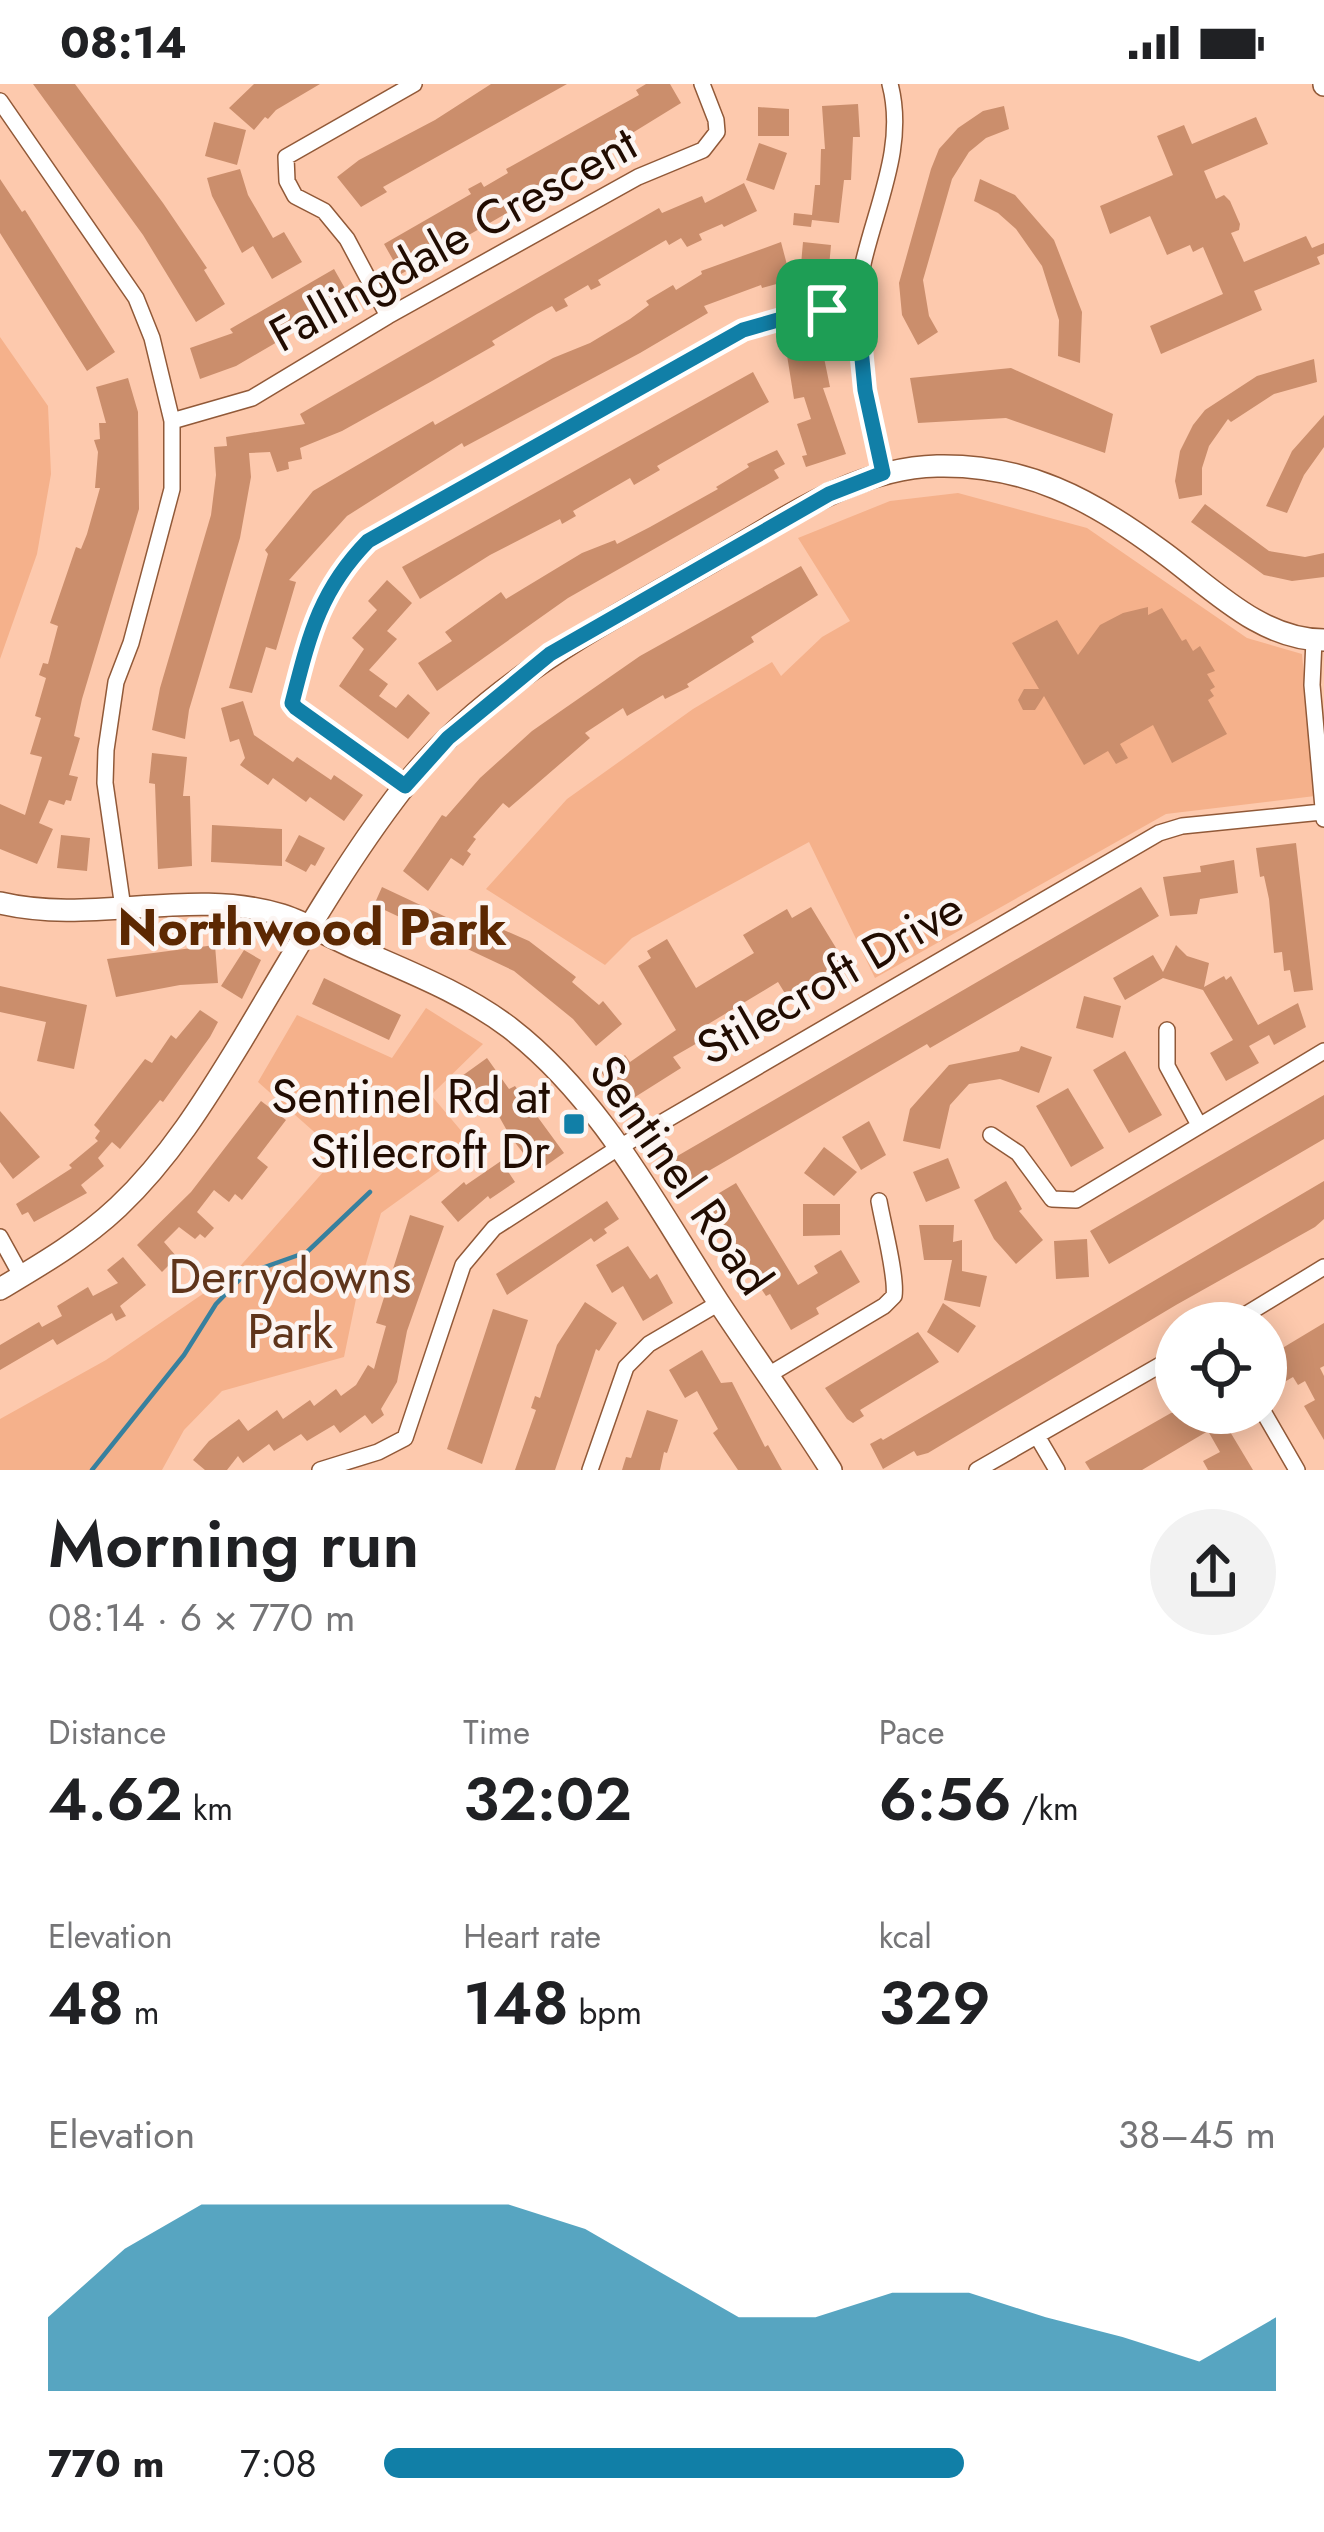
<!DOCTYPE html>
<meta charset="utf-8">
<style>
:root{--surface:#fff;--page:#f2f2f2;--text:#202124;--muted:#757577;--accent:#117fa7}
body{margin:0;font-family:Jost,sans-serif;background:var(--page);color:var(--text);height:100vh;display:flex;flex-direction:column;font-size:45px;white-space:nowrap}
*{box-sizing:border-box;margin:0}
p{font-size:39px;color:var(--muted)}
.icon{flex:none;width:66px;height:66px;fill:none;stroke:currentColor;stroke-width:2;stroke-linecap:round;stroke-linejoin:round}
.map{position:relative;height:1386px;overflow:hidden}
.panel{display:flex;flex-direction:column;background:var(--surface);flex:1}
.panel>*{flex:none}
.tools{position:absolute;left:1155px;top:1218px;display:grid;gap:24px}
.tools a{display:grid;place-items:center;width:132px;height:132px;border-radius:50%;background:var(--surface);box-shadow:0 6px 30px #0003;font-size:60px}
.pin{position:absolute;display:grid;place-items:center;width:102px;height:102px;color:#fff;margin:-51px;border-radius:24px;box-shadow:0 6px 18px #0006}
.round{display:grid;place-items:center;flex:none;width:126px;height:126px;border-radius:63px;background:var(--page)}
.summary{display:flex;align-items:center;justify-content:space-between;height:204px;padding:0 48px}
h1{font-size:66px;font-weight:600;line-height:90px}
.stats{display:grid;grid-template-columns:repeat(3,1fr);gap:18px;height:204px;padding:12px 48px}
.stats div{display:grid;align-content:center}
.stats b{font-size:60px;font-weight:600}
.stats small{font-size:33px;font-weight:400}
.stats p{font-size:33px}
.chart{height:336px;padding:24px 48px}
.chart p{display:flex;justify-content:space-between}
.chart svg{width:100%;height:216px;margin-top:12px;fill:var(--accent);opacity:.7}
ul{padding:0 48px;list-style:none;font-size:39px}
li{display:grid;grid-template-columns:192px 144px 1fr;align-items:center;height:90px}
li i{height:30px;border-radius:15px;background:var(--accent)}
.status{display:flex;justify-content:space-between;align-items:center;height:84px;padding:0 60px;background:var(--surface);direction:ltr}
.status svg{height:33px;fill:currentColor}
.map>svg:first-child{display:block}
.green{fill:#f5b18b}
.lines{fill:none;stroke-linecap:round;stroke-linejoin:round}
.stream{stroke:#37809e;stroke-width:4.5}
.building{fill:#cb8e6c}
.street-casing{stroke:#915938;stroke-width:18}
.secondary-casing{stroke:#915938;stroke-width:24}
.street{stroke:#fff;stroke-width:15}
.secondary{stroke:#fff;stroke-width:21}
.route-casing{stroke:#fff;stroke-width:24}
.route{stroke:#117fa7;stroke-width:15}
.poi-dot{fill:#117fa7;stroke:#fcf5f2;stroke-width:4.5}
.labels{text-anchor:middle;dominant-baseline:central;stroke-width:9;stroke-linejoin:round;paint-order:stroke}
.street-label{font-size:48px;fill:#210c01;stroke:#fcf5f2}
.poi-label{font-size:48px;fill:#210c01;stroke:#fcf5f2;text-anchor:end}
.park-label{font-size:48px;fill:#5f351b;stroke:#fcf5f2}
.neighbourhood-label{font-size:51px;font-weight:bold;fill:#5c2802;stroke:#fcf5f2}
</style>
<div class="status"><b>08:14</b><svg viewBox="0 0 49 12"><path d="M0 12V9h3v3zM5 12V6h3v6zM10 12V3h3v9zM15 12V0h3v12zM26 1h20v11H26zM47 4h2v5h-2z"/></svg></div>
<div class="map">
<svg width="1324" height="1386" viewBox="0 0 1324 1386">
<rect width="100%" height="100%" fill="#fdc9ad"/>
<path class="green" d="M 0,253 L 48,322 L 51,390 L 37,470 L 0,575 Z
M 958,409 L 1087,444 L 1247,554 L 1302,570 L 1315,712 L 1166,730 L 875,894 L 809,758 L 632,854 L 605,881 L 486,805 L 567,715 L 693,625 L 772,578 L 781,592 L 822,553 L 850,537 L 798,454 L 890,417 Z
M 426,924 L 483,960 L 431,1011 L 474,1062 L 381,1129 L 357,1210 L 344,1273 L 222,1307 L 184,1346 L 162,1386 L 0,1386 L 0,1335 L 106,1276 L 235,1188 L 339,1070 L 258,998 L 297,931 L 392,974 Z"/>
<g class="lines">
<path class="stream" d="M 92,1386 L 184,1271 L 216,1220 L 245,1190 L 307,1168 L 370,1108"/>
</g>
<path class="building" d="M 33,0 L 75,0 L 163,119 L 207,184 L 204,186 L 225,220 L 196,238 L 143,151 Z
M 254,0 L 320,0 L 276,26 L 268,35 L 265,33 L 254,46 L 229,24 Z
M 491,0 L 567,0 L 383,103 L 387,108 L 361,123 L 337,93 L 359,76 L 435,36 Z
M 646,0 L 670,0 L 681,19 L 538,107 L 540,110 L 401,190 L 384,160 L 471,110 L 468,105 L 481,98 L 484,103 L 508,89 L 506,85 L 639,11 L 636,6 Z
M 858,20 L 860,53 L 853,53 L 851,96 L 844,96 L 839,139 L 812,136 L 811,143 L 793,141 L 794,129 L 812,131 L 815,101 L 820,101 L 821,65 L 825,65 L 822,22 Z
M 1004,22 L 1009,45 L 986,54 L 969,68 L 952,95 L 923,196 L 929,232 L 938,248 L 918,261 L 902,231 L 899,199 L 931,85 L 939,65 L 958,44 L 983,27 Z
M 758,23 L 789,25 L 789,52 L 758,52 Z
M 1256,33 L 1268,60 L 1204,87 L 1216,115 L 1224,111 L 1230,117 L 1240,140 L 1239,146 L 1231,149 L 1244,178 L 1306,152 L 1312,164 L 1324,159 L 1324,170 L 1317,173 L 1320,180 L 1254,207 L 1262,226 L 1161,270 L 1150,242 L 1223,210 L 1203,163 L 1193,168 L 1190,161 L 1167,171 L 1150,132 L 1110,150 L 1100,122 L 1173,91 L 1157,52 L 1184,41 L 1192,60 Z
M 214,38 L 246,46 L 237,81 L 205,72 Z
M 759,59 L 787,69 L 774,106 L 746,96 Z
M 240,85 L 248,111 L 273,154 L 284,148 L 302,178 L 272,195 L 253,162 L 242,169 L 212,112 L 207,94 Z
M 0,95 L 22,128 L 25,126 L 115,268 L 87,287 L 0,149 Z
M 980,95 L 1015,111 L 1054,156 L 1082,228 L 1080,279 L 1058,272 L 1059,236 L 1042,182 L 1016,145 L 998,129 L 974,117 Z
M 744,99 L 757,127 L 724,143 L 722,140 L 699,150 L 702,156 L 687,163 L 681,154 L 669,161 L 666,156 L 598,196 L 601,201 L 591,206 L 588,201 L 564,215 L 568,222 L 556,228 L 552,222 L 537,230 L 492,257 L 495,261 L 432,297 L 342,347 L 300,364 L 302,375 L 288,378 L 289,385 L 277,388 L 270,368 L 249,369 L 251,393 L 240,454 L 189,626 L 185,655 L 152,646 L 160,604 L 211,431 L 216,391 L 214,363 L 227,362 L 226,353 L 305,340 L 300,330 L 659,124 L 662,129 L 702,112 L 705,119 Z
M 781,158 L 791,196 L 762,204 L 761,201 L 704,222 L 708,229 L 640,269 L 464,363 L 462,359 L 347,432 L 289,496 L 296,498 L 276,566 L 266,563 L 252,609 L 229,604 L 268,470 L 265,466 L 313,407 L 433,337 L 435,341 L 553,274 L 590,259 L 630,235 L 649,221 L 646,217 L 673,201 L 676,206 L 702,190 L 701,187 Z
M 803,158 L 831,161 L 828,194 L 800,192 Z
M 334,185 L 351,215 L 236,282 L 200,295 L 190,264 L 233,249 L 230,245 Z
M 805,260 L 807,268 L 822,264 L 830,303 L 823,304 L 846,370 L 806,383 L 802,372 L 807,371 L 797,340 L 811,335 L 804,313 L 794,315 L 786,265 Z
M 1314,275 L 1317,298 L 1274,310 L 1231,338 L 1228,335 L 1209,362 L 1202,384 L 1202,411 L 1179,415 L 1175,397 L 1180,367 L 1193,341 L 1205,326 L 1257,292 Z
M 1011,284 L 1113,330 L 1105,369 L 1006,334 L 918,339 L 910,294 Z
M 753,288 L 769,318 L 657,382 L 660,386 L 634,401 L 630,394 L 573,427 L 576,432 L 562,440 L 560,435 L 490,471 L 420,515 L 402,483 Z
M 128,294 L 138,328 L 139,425 L 82,615 L 74,652 L 80,654 L 69,691 L 78,693 L 71,717 L 66,716 L 64,721 L 49,716 L 39,739 L 53,745 L 37,780 L 0,765 L 0,720 L 25,731 L 42,673 L 30,670 L 41,634 L 35,632 L 46,594 L 39,591 L 43,579 L 48,580 L 58,542 L 50,539 L 76,463 L 81,465 L 87,450 L 100,404 L 95,404 L 98,368 L 94,356 L 100,355 L 99,339 L 106,339 L 96,303 Z
M 1324,331 L 1324,363 L 1304,391 L 1287,429 L 1266,422 L 1292,367 Z
M 777,366 L 785,380 L 774,386 L 779,394 L 568,514 L 437,607 L 418,579 L 452,557 L 445,548 L 501,508 L 506,515 L 582,469 L 615,456 L 617,460 L 650,443 L 718,405 L 716,403 L 749,383 L 747,380 Z
M 1205,420 L 1269,467 L 1305,473 L 1324,469 L 1324,493 L 1292,497 L 1264,491 L 1191,438 Z
M 801,482 L 818,511 L 751,553 L 754,558 L 687,600 L 689,603 L 665,615 L 663,611 L 627,632 L 623,624 L 585,649 L 590,654 L 509,724 L 503,719 L 473,753 L 476,755 L 467,767 L 471,770 L 463,782 L 451,774 L 428,807 L 403,787 L 442,731 L 446,733 L 480,694 L 532,647 L 640,572 Z
M 387,496 L 412,519 L 387,547 L 397,555 L 369,586 L 388,600 L 379,612 L 396,624 L 408,610 L 430,629 L 408,655 L 339,602 L 364,565 L 352,554 L 377,526 L 368,517 Z
M 1148,523 L 1148,531 L 1162,524 L 1182,557 L 1186,555 L 1193,567 L 1200,562 L 1215,587 L 1207,590 L 1215,603 L 1210,606 L 1214,612 L 1208,616 L 1227,650 L 1172,679 L 1153,641 L 1120,660 L 1128,674 L 1116,680 L 1108,667 L 1084,681 L 1044,612 L 1035,626 L 1023,626 L 1018,616 L 1024,605 L 1039,605 L 1012,559 L 1057,536 L 1078,571 L 1100,541 L 1123,529 Z
M 243,617 L 254,651 L 293,678 L 297,673 L 331,696 L 334,691 L 363,711 L 344,737 L 310,713 L 306,718 L 273,694 L 268,701 L 240,681 L 245,674 L 239,655 L 230,658 L 221,624 Z
M 152,669 L 187,673 L 183,712 L 190,712 L 192,782 L 158,785 L 155,700 L 149,699 Z
M 212,741 L 282,745 L 282,782 L 211,778 Z
M 61,751 L 90,754 L 87,787 L 57,784 Z
M 299,751 L 325,764 L 315,782 L 311,780 L 306,788 L 285,777 Z
M 1296,759 L 1313,906 L 1294,908 L 1290,886 L 1284,887 L 1282,868 L 1274,869 L 1269,815 L 1264,792 L 1260,793 L 1256,764 Z
M 1234,776 L 1238,809 L 1200,815 L 1197,830 L 1170,832 L 1163,793 L 1201,788 L 1200,782 Z
M 382,803 L 478,848 L 483,837 L 529,857 L 576,893 L 572,898 L 599,921 L 603,917 L 622,940 L 596,962 L 573,935 L 514,887 L 374,821 Z
M 1141,803 L 1159,832 L 930,964 L 927,960 L 681,1103 L 667,1078 Z
M 811,823 L 844,877 L 786,911 L 778,898 L 700,945 L 706,954 L 673,973 L 681,984 L 624,1020 L 601,988 L 625,971 L 630,978 L 676,946 L 638,882 L 651,874 L 647,867 L 667,855 L 696,904 L 754,869 L 743,851 L 787,825 L 792,834 Z
M 215,861 L 218,899 L 180,901 L 116,913 L 107,875 Z
M 1176,861 L 1187,872 L 1209,879 L 1204,903 L 1224,892 L 1226,896 L 1231,892 L 1258,941 L 1298,919 L 1306,943 L 1274,961 L 1269,951 L 1249,962 L 1259,979 L 1226,997 L 1210,969 L 1233,956 L 1203,906 L 1163,894 L 1125,916 L 1113,894 L 1153,871 L 1163,888 Z
M 244,866 L 261,876 L 242,915 L 221,902 Z
M 324,894 L 401,931 L 389,956 L 312,920 Z
M 0,902 L 87,921 L 74,985 L 37,977 L 46,938 L 0,928 Z
M 1084,912 L 1121,922 L 1113,954 L 1076,944 Z
M 200,926 L 218,938 L 210,953 L 163,1018 L 160,1016 L 120,1065 L 112,1058 L 98,1074 L 104,1082 L 81,1101 L 87,1109 L 34,1138 L 28,1128 L 22,1131 L 16,1120 L 72,1084 L 69,1081 L 98,1057 L 95,1054 L 100,1047 L 94,1041 L 145,975 L 152,979 L 171,951 L 176,955 Z
M 1021,962 L 1052,973 L 1039,1009 L 1000,995 L 969,1000 L 950,1021 L 940,1065 L 903,1057 L 910,1025 L 949,981 L 1019,967 Z
M 1125,967 L 1162,1031 L 1129,1049 L 1093,986 Z
M 487,974 L 509,1005 L 515,1002 L 564,1069 L 541,1085 L 537,1087 L 510,1052 L 487,1011 L 473,1021 L 455,997 Z
M 1068,1004 L 1104,1064 L 1071,1083 L 1036,1022 Z
M 1324,1011 L 1324,1055 L 1109,1180 L 1090,1147 Z
M 261,1017 L 286,1036 L 257,1074 L 268,1083 L 242,1116 L 235,1110 L 229,1118 L 214,1106 L 197,1128 L 214,1144 L 205,1154 L 200,1150 L 195,1155 L 179,1143 L 164,1158 L 182,1179 L 173,1187 L 168,1182 L 162,1188 L 137,1161 L 191,1108 Z
M 0,1027 L 40,1073 L 13,1095 L 0,1078 Z
M 869,1037 L 886,1071 L 861,1086 L 842,1053 Z
M 824,1063 L 857,1088 L 834,1112 L 804,1089 Z
M 948,1074 L 960,1104 L 926,1118 L 913,1088 Z
M 501,1077 L 515,1098 L 490,1115 L 488,1112 L 458,1138 L 441,1118 L 464,1098 L 466,1101 Z
M 1006,1097 L 1022,1125 L 1019,1127 L 1043,1156 L 1016,1180 L 994,1155 L 974,1116 Z
M 1324,1097 L 1324,1135 L 1315,1143 L 1176,1221 L 928,1369 L 917,1372 L 914,1367 L 883,1385 L 870,1360 L 881,1354 L 883,1356 Z
M 736,1099 L 798,1201 L 818,1189 L 814,1182 L 841,1166 L 860,1198 L 816,1224 L 819,1230 L 791,1246 L 770,1210 L 766,1212 L 704,1118 Z
M 607,1117 L 619,1135 L 604,1145 L 607,1149 L 594,1158 L 591,1154 L 507,1211 L 496,1190 Z
M 803,1120 L 840,1120 L 840,1151 L 803,1152 Z
M 410,1131 L 444,1142 L 407,1247 L 397,1298 L 381,1325 L 384,1331 L 372,1340 L 365,1331 L 340,1349 L 334,1341 L 307,1357 L 301,1350 L 274,1367 L 269,1360 L 243,1379 L 238,1372 L 227,1386 L 205,1386 L 193,1376 L 209,1357 L 239,1335 L 248,1347 L 277,1326 L 283,1335 L 310,1316 L 314,1322 L 336,1305 L 341,1312 L 356,1301 L 368,1281 L 374,1285 L 386,1242 L 376,1239 Z
M 919,1141 L 954,1141 L 953,1158 L 962,1156 L 962,1187 L 987,1192 L 980,1223 L 944,1216 L 952,1176 L 924,1176 Z
M 1087,1155 L 1089,1193 L 1056,1195 L 1054,1157 Z
M 628,1162 L 650,1195 L 657,1190 L 673,1219 L 643,1237 L 623,1202 L 612,1209 L 596,1181 Z
M 123,1173 L 146,1201 L 120,1222 L 126,1232 L 116,1237 L 112,1229 L 57,1261 L 53,1255 L 0,1286 L 0,1261 L 39,1238 L 42,1243 L 62,1232 L 57,1222 L 88,1203 L 93,1212 L 118,1199 L 107,1186 Z
M 585,1218 L 617,1239 L 599,1267 L 596,1265 L 555,1386 L 515,1386 L 536,1326 L 531,1324 L 535,1312 L 540,1314 L 557,1261 Z
M 943,1219 L 976,1242 L 958,1269 L 927,1248 Z
M 493,1225 L 528,1236 L 482,1380 L 447,1365 Z
M 1324,1239 L 1324,1282 L 1320,1284 L 1324,1292 L 1324,1356 L 1304,1322 L 1315,1316 L 1305,1297 L 1298,1301 L 1293,1293 L 1281,1300 L 1266,1274 Z
M 918,1248 L 939,1278 L 860,1326 L 864,1332 L 853,1339 L 847,1335 L 825,1304 Z
M 702,1266 L 721,1299 L 732,1298 L 765,1363 L 768,1361 L 782,1386 L 738,1386 L 713,1349 L 718,1345 L 697,1307 L 685,1314 L 669,1286 Z
M 647,1326 L 678,1336 L 667,1369 L 664,1368 L 660,1386 L 622,1386 L 626,1373 L 631,1374 Z
M 1171,1329 L 1230,1329 L 1237,1341 L 1229,1346 L 1253,1386 L 1208,1386 L 1203,1377 L 1220,1368 L 1208,1347 L 1142,1386 L 1090,1386 L 1085,1378 Z"/>
<g class="lines">
<g class="street-casing">
<path id="street" d="M 0,17 L 136,214 L 152,254 L 172,337 L 172,405 L 131,559 L 116,598 L 106,666 L 105,699 L 123,824
M 388,232 L 347,155 L 324,127 L 295,112 L 287,97 L 286,73 L 414,0
M 172,337 L 252,314 L 388,232 L 638,93 L 703,66 L 717,48 L 716,36 L 702,0
M 883,389 C 872,335 855,278 857,222 C 860,148 910,76 890,0
M 1314,556 L 1312,601 L 1324,735
M 405,702 L 301,629 L 293,618 C 310,553 319,507 368,457 L 743,246 L 792,232 L 857,223
M 1167,946 L 1167,982 L 1199,1041
M 991,1051 L 1018,1069 L 1052,1115 L 1076,1116 L 1324,967
M 0,1153 L 22,1193
M 1232,1239 L 1324,1183
M 770,1290 L 884,1222 L 894,1212 C 897,1193 883,1140 879,1117
M 1264,1329 L 1297,1386
M 1037,1352 L 1057,1386
M 320,1386 L 378,1368 L 405,1354 L 463,1181 L 494,1144 L 618,1064 L 1159,749 L 1182,742 L 1322,728
M 590,1386 L 626,1283 L 649,1260 L 719,1219
M 977,1386 L 1176,1272"/>
</g>
<g class="secondary-casing">
<path id="secondary" d="M 1324,0 L 1324,1
M 0,819 C 92,841 190,803 282,831 C 307,839 332,854 357,865 C 409,888 464,909 510,944 C 602,1015 657,1124 719,1219 C 756,1275 795,1329 831,1386
M 0,1205 C 42,1180 83,1156 118,1123 C 169,1075 206,1015 242,956 C 293,871 342,783 403,704 C 484,600 603,540 714,476 C 783,436 854,384 937,382 C 1025,380 1091,415 1160,466 C 1209,501 1259,556 1324,556"/>
</g>
<use href="#street" class="street"/>
<use href="#secondary" class="secondary"/>
</g>
<g class="lines">
<g class="route-casing">
<path id="route" d="M 857,223 L 865,306 L 883,389 L 829,410 L 550,570 L 448,654 L 405,702 L 296,624 L 292,619 C 309,553 319,507 368,457 L 743,246 L 792,232 Z"/>
</g>
<use href="#route" class="route"/>
</g>
<rect class="poi-dot" x="562" y="1028" width="24" height="24" rx="6"/>
<g class="labels">
<g class="street-label">
<text transform="translate(453 155) rotate(-29)">Fallingdale Crescent</text>
<text transform="translate(830 894) rotate(-30)">Stilecroft Drive</text>
<text transform="translate(681 1091) rotate(55)">Sentinel Road</text>
</g>
<g class="poi-label">
<text x="550" y="1012">Sentinel Rd at<tspan x="550" dy="55">Stilecroft Dr</tspan></text>
</g>
<g class="park-label">
<text x="290" y="1192">Derrydowns<tspan x="290" dy="55">Park</tspan></text>
</g>
<g class="neighbourhood-label">
<text x="312" y="843">Northwood Park</text>
</g>
</g>
</svg>
<div class="tools">
<a><svg class="icon" aria-label="locate" viewBox="0 0 24 24"><circle cx="12" cy="12" r="6"/><path d="M12 2v4M12 18v4M2 12h4M18 12h4"/></svg></a>
</div>
<div class="pin" style="left:827px;top:226px;background:#1e9e55"><svg class="icon" aria-label="arrive" viewBox="0 0 24 24"><path d="M6 21V4h12l-3 4 3 4H6"/></svg></div>
</div>
<section class="panel">
<div class="summary"><div><h1>Morning run</h1><p>08:14 · 6 × 770 m</p></div><a class="round"><svg class="icon" aria-label="share" viewBox="0 0 24 24"><path d="M12 15V3M7 8l5-5 5 5M5 13v7h14v-7"/></svg></a></div>
<div class="stats">
<div><p>Distance</p><b>4.62<small> km</small></b></div>
<div><p>Time</p><b>32:02</b></div>
<div><p>Pace</p><b>6:56<small> /km</small></b></div>
</div>
<div class="stats">
<div><p>Elevation</p><b>48<small> m</small></b></div>
<div><p>Heart rate</p><b>148<small> bpm</small></b></div>
<div><p>kcal</p><b>329</b></div>
</div>
<div class="chart"><p><span>Elevation</span>38–45 m</p>
<svg viewBox="0 0 160 44" preserveAspectRatio="none"><path d="M0 44V29L10 15L20 6L30 6L40 6L50 6L60 6L70 11L80 20L90 29L100 29L110 24L120 24L130 29L140 33L150 38L160 29V44z"/></svg>
</div>
<ul>
<li><b>770 m</b>7:08<i style="width:65%"></i></li>
</ul>
</section>
